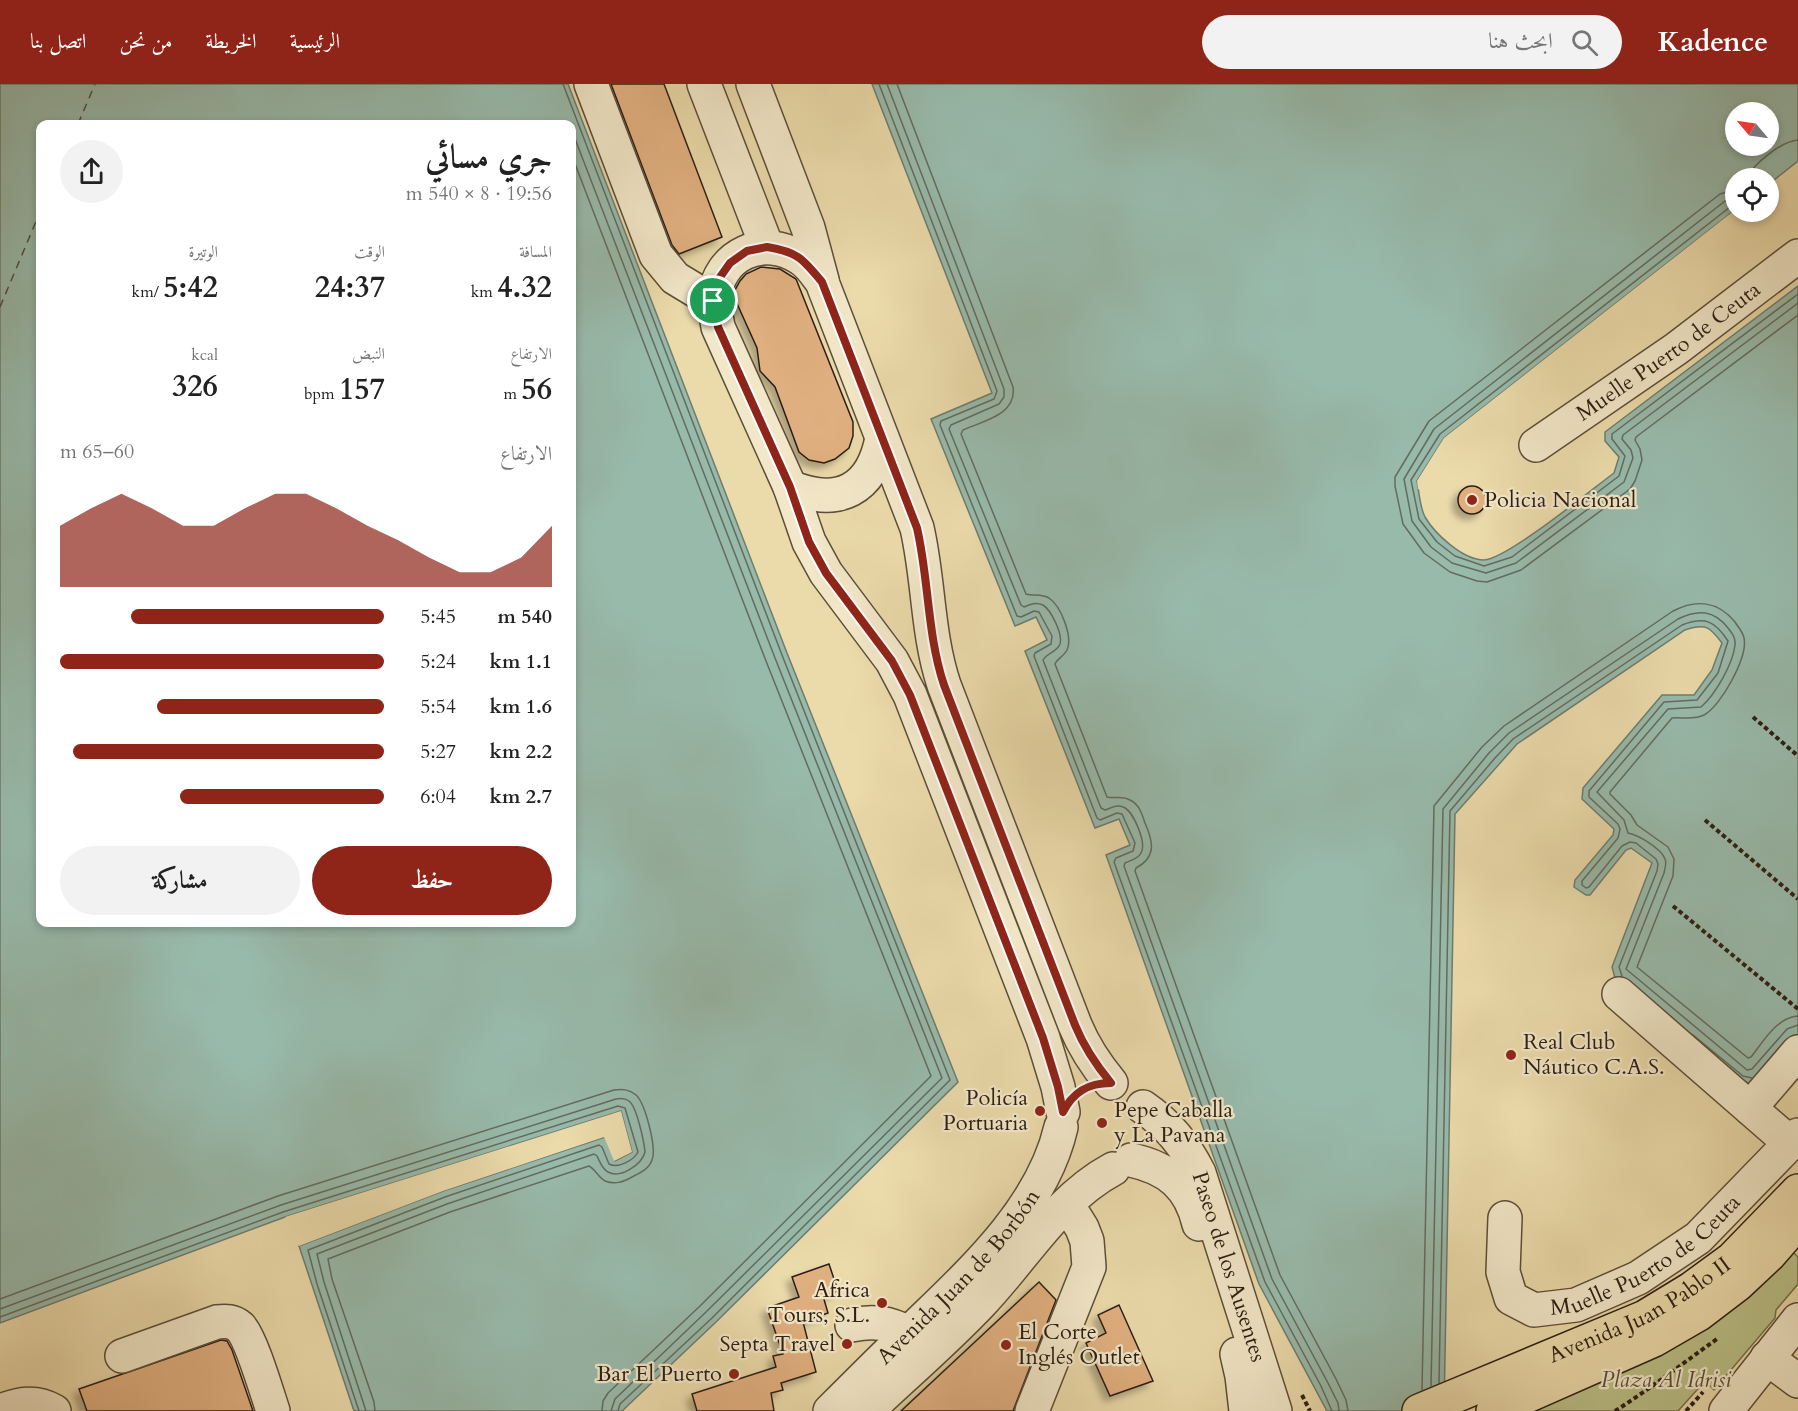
<!DOCTYPE html>
<html lang="ar">
<meta charset="utf-8">
<style>
:root{--surface:#fff;--page:#f2f2f2;--text:#222;--muted:#767676;--accent:#8f2418}
body{margin:0;font-family:Cardo,Amiri,serif;background:var(--page);color:var(--text);direction:rtl;height:100vh;display:flex;flex-direction:column;font-size:22px;white-space:nowrap}
*{box-sizing:border-box;margin:0}
p{font-size:20px;color:var(--muted)}
.icon{flex:none;width:33px;height:33px;fill:none;stroke:currentColor;stroke-width:2;stroke-linecap:round;stroke-linejoin:round}
.map{position:relative;flex:1;overflow:hidden;direction:ltr}
.details{position:absolute;left:36px;top:36px;width:540px;height:807px;display:flex;flex-direction:column;background:var(--surface);border-radius:12px;box-shadow:0 3px 9px #0003;direction:rtl}
.details>*{flex:none}
.needle{width:39px;rotate:299deg}
.tools{position:absolute;left:1725px;top:18px;display:grid;gap:12px}
.tools a{display:grid;place-items:center;width:54px;height:54px;border-radius:50%;background:var(--surface);box-shadow:0 3px 9px #0003;font-size:30px}
.pin{position:absolute;display:grid;place-items:center;width:51px;height:51px;color:#fff;margin:-26px;border:3px solid #fff;border-radius:50%;box-shadow:0 2px 6px #0007}
.round{display:grid;place-items:center;flex:none;width:63px;height:63px;border-radius:32px;background:var(--page)}
.head{display:flex;align-items:center;justify-content:space-between;height:102px;padding:0 24px}
h1{font-size:33px;font-weight:700;line-height:45px}
.stats{display:grid;grid-template-columns:repeat(3,1fr);gap:9px;height:102px;padding:6px 24px}
.stats div{display:grid;align-content:center}
.stats b{font-size:30px;font-weight:700}
.stats small{font-size:16px;font-weight:400}
.stats p{font-size:16px}
.chart{height:168px;padding:12px 24px}
.chart p{display:flex;justify-content:space-between}
.chart svg{width:100%;height:108px;margin-top:6px;fill:var(--accent);opacity:.7}
.cta{display:flex;gap:12px;margin-top:auto;padding:12px 24px}
.cta a{flex:1;height:69px;border-radius:36px;background:var(--accent);color:#fff;font-size:24px;font-weight:700;line-height:69px;text-align:center}
.cta a+a{background:var(--page);color:var(--text)}
ul{padding:0 24px;list-style:none;font-size:20px}
li{display:grid;grid-template-columns:96px 72px 1fr;align-items:center;height:45px}
li i{height:15px;border-radius:8px;background:var(--accent)}
header{display:flex;align-items:center;gap:36px;box-sizing:border-box;height:84px;padding:0 30px;background:var(--accent);color:#fff}
header strong{font-size:28px}
nav{display:flex;gap:33px;margin-inline-start:auto;font-size:21px}
.search{width:420px;height:54px;background:var(--page);display:flex;align-items:center;gap:15px;box-sizing:border-box;padding:0 21px;border-radius:33px;color:var(--muted);font-size:22px}
.map>svg:first-child{display:block}
.green{fill:#babf87;stroke:#736f4d;stroke-width:1.5}
.water{fill:#98baab;stroke:#6d7c6e;stroke-width:1.5;fill-rule:evenodd}
.pier{fill:#ebdaaa}
.lines{fill:none;stroke-linecap:round;stroke-linejoin:round}
.shore{stroke:#626c5f;stroke-width:1.5}
.ferry{stroke:#4c4e41;stroke-width:1.5;stroke-dasharray:8 6;stroke-linecap:butt}
.building{fill:#e0af7f;stroke:#2c1f13;stroke-width:1.5;filter:url(#shadow)}
.minor-casing{stroke:#5c4e39;stroke-width:36}
.major-casing{stroke:#2c1f13;stroke-width:36}
.path{stroke:#2c1f13;stroke-width:4;stroke-dasharray:4.5 3;stroke-linecap:butt}
.minor{stroke:#f2e7c8;stroke-width:33}
.major{stroke:#ebdaaa;stroke-width:33}
.route-casing{stroke:#fff;stroke-width:12}
.route{stroke:#8f2418;stroke-width:8}
.poi-dot{fill:#8f2418;stroke:#f2e7c8;stroke-width:2}
.labels{text-anchor:middle;dominant-baseline:central;stroke-width:4.5;stroke-linejoin:round;paint-order:stroke}
.street-label{font-size:22px;fill:#2c1f13;stroke:#f2e7c8}
.poi-label{font-size:22px;fill:#2c1f13;stroke:#f2e7c8;text-anchor:start}
.park-label{font-size:22px;font-style:italic;fill:#574f36;stroke:#f2e7c8}
</style>
<header>
<strong>Kadence</strong>
<div class="search"><svg class="icon" aria-label="search" viewBox="0 0 24 24"><circle cx="10" cy="10" r="6"/><path d="M15 15l6 6"/></svg>ابحث هنا</div>
<nav><a>الرئيسية</a><a>الخريطة</a><a>من نحن</a><a>اتصل بنا</a></nav>
</header>
<div class="map">
<svg width="1798" height="1327" viewBox="0 0 1798 1327">
<defs>
<filter id="shadow"><feDropShadow dx="-5.5" dy="5.5" stdDeviation="3" flood-color="#0004"/></filter>
</defs>
<rect width="100%" height="100%" fill="#ebdaaa"/>
<filter id="stains"><feTurbulence type="fractalNoise" baseFrequency=".00333" numOctaves="4"/><feColorMatrix values="0 0 0 0 .2 0 0 0 0 .09 0 0 0 0 .02 0 0 0 .5 -.17"/></filter>
<radialGradient id="worn" r=".72"><stop offset=".6" stop-color="#630" stop-opacity="0"/><stop offset="1" stop-color="#630" stop-opacity=".3"/></radialGradient>
<path class="green" d="M 1789,1164 L 1798,1173 L 1798,1200 L 1776,1226 L 1775,1234 L 1714,1306 L 1705,1297 L 1678,1327 L 1525,1327 Z"/>
<path class="water" d="M 0,0 L 568,0 L 787,569 L 958,998 L 716,1238 L 622,1327 L 354,1327 L 299,1162 L 443,1107 L 605,1053 L 615,1077 L 632,1068 L 621,1027 L 285,1133 L 0,1239 ZM 40,40 L 572,40 L 572,838 L 40,838 Z
M 872,0 L 1798,0 L 1798,77 L 1769,100 L 1768,94 L 1736,94 L 1735,126 L 1444,354 L 1417,397 C 1419,408 1420,424 1425,433 C 1435,450 1463,476 1484,476 C 1507,475 1591,406 1614,389 L 1619,373 L 1605,357 L 1605,348 L 1798,202 L 1798,952 L 1758,1000 L 1741,998 L 1615,894 L 1612,883 L 1652,779 L 1631,764 L 1626,766 L 1590,811 L 1586,811 L 1574,803 L 1575,796 L 1613,751 L 1614,745 L 1582,715 L 1583,704 L 1662,611 L 1694,611 L 1712,586 L 1722,559 C 1710,543 1706,539 1685,546 L 1517,660 L 1455,730 L 1444,1327 L 1327,1327 L 1259,1200 L 1106,771 L 1130,761 L 1119,735 L 1095,744 L 1025,567 L 1047,556 L 1036,533 L 1015,542 L 931,335 L 992,309 ZM 1736,28 L 1768,28 L 1768,62 L 1736,62 Z"/>
<path class="pier" d="M 1735,126 L 1738,128 L 1446,356 L 1420,398 L 1422,406 L 1418,405 L 1417,397 L 1444,354 Z
M 621,1027 L 632,1068 L 614,1077 L 604,1053 L 443,1107 L 299,1162 L 298,1159 L 442,1104 L 604,1050 L 607,1051 L 616,1073 L 628,1066 L 619,1031 L 287,1136 L 285,1133 Z"/>
<g class="lines">
<path class="shore" d="M 563,0 L 782,571 L 950,996 L 712,1234 L 620,1320 L 618,1327
M 879,0 L 997,307 L 994,315 L 941,337 L 940,341 L 1017,532 L 1021,533 L 1034,527 L 1039,528 L 1052,552 L 1051,560 L 1035,569 L 1034,572 L 1097,734 L 1100,736 L 1117,729 L 1122,730 L 1135,759 L 1133,767 L 1116,774 L 1114,778 L 1265,1198 L 1321,1302 L 1332,1327
M 887,0 L 1004,305 L 1004,313 L 999,320 L 951,341 L 949,345 L 1021,521 L 1024,523 C 1031,520 1036,518 1043,521 C 1051,526 1063,550 1060,560 C 1057,568 1047,569 1043,576 L 1101,724 L 1105,726 C 1111,724 1117,720 1123,723 C 1133,726 1147,759 1141,769 C 1138,775 1131,776 1125,779 L 1124,782 L 1272,1195 L 1328,1299 L 1338,1319 L 1339,1327
M 897,0 L 1013,303 C 1017,331 983,337 963,346 L 961,350 L 1026,510 C 1033,512 1042,510 1049,514 C 1061,522 1073,553 1067,566 C 1064,572 1057,575 1055,580 L 1107,713 C 1114,715 1122,711 1130,716 C 1139,720 1142,730 1145,739 C 1153,757 1157,773 1136,784 L 1135,787 L 1280,1191 L 1336,1295 L 1346,1316 L 1348,1327
M 572,47 L 775,574 L 942,994 L 706,1228 L 615,1315 L 611,1327
M 572,72 L 766,577 L 931,992 L 700,1222 L 608,1309 L 603,1317 L 602,1327
M 1747,94 C 1753,80 1782,57 1798,56
M 1736,105 L 1720,110 L 1429,337 L 1395,393 L 1395,402 L 1403,440 L 1424,469 L 1450,488 L 1477,497 L 1487,498 L 1521,486 L 1630,405 L 1635,397 L 1642,376 L 1640,365 L 1635,356 L 1636,353 L 1798,231
M 1736,114 L 1725,117 L 1434,345 L 1404,395 L 1412,437 L 1431,463 L 1452,479 L 1486,489 L 1516,479 L 1624,398 L 1633,374 L 1631,366 L 1622,355 L 1623,351 L 1798,219
M 1736,121 L 1730,123 L 1440,350 L 1411,396 L 1419,435 L 1437,458 L 1455,472 L 1484,482 L 1512,473 L 1619,392 L 1625,372 L 1612,355 L 1612,350 L 1798,210
M 1693,951 L 1743,992 L 1752,994
M 0,1215 L 278,1112 L 614,1006 C 622,1005 629,1005 636,1011 C 645,1019 657,1064 652,1076 C 649,1085 640,1089 632,1093 C 623,1098 615,1101 605,1097 C 598,1093 595,1085 589,1082 L 450,1128 L 328,1175 L 332,1195 L 374,1318 L 375,1327
M 0,1225 L 281,1121 L 616,1015 C 621,1014 625,1014 629,1017 C 637,1023 644,1058 645,1068 C 642,1080 621,1095 608,1088 C 602,1085 600,1078 597,1072 L 594,1070 L 447,1120 L 317,1170 L 324,1198 L 366,1327
M 0,1233 L 283,1128 L 618,1022 L 625,1024 L 638,1068 C 634,1076 618,1085 609,1080 L 602,1063 L 599,1061 L 445,1113 L 308,1166 L 317,1200 L 359,1327
M 1439,1299 L 1450,727 L 1495,674 L 1513,655 L 1682,541 C 1705,532 1715,537 1728,557 L 1718,589 L 1697,616 L 1664,618 L 1589,707 L 1589,713 L 1618,740 L 1620,745 L 1618,754 L 1582,797 L 1582,801 L 1586,804 L 1589,803 L 1622,762 L 1630,758 L 1636,759 L 1656,775 L 1658,780 L 1657,787 L 1619,883 L 1622,892
M 1431,1302 L 1443,725 L 1489,669 L 1509,649 L 1678,535 C 1698,525 1714,526 1728,544 C 1732,549 1736,554 1735,561 C 1733,580 1715,611 1701,623 L 1668,625 L 1597,708 L 1624,736 L 1628,749 C 1638,751 1661,764 1665,775 C 1667,779 1665,784 1664,789 L 1626,885 L 1747,986 L 1752,985 L 1787,945 L 1798,941
M 1422,1306 L 1434,722 L 1482,663 L 1504,642 L 1673,527 C 1696,515 1718,517 1735,538 C 1738,543 1743,548 1744,554 C 1748,573 1721,622 1704,631 C 1695,636 1682,633 1672,634 L 1610,708 L 1610,710 L 1631,731 L 1637,741 L 1668,763 L 1674,775 L 1673,792 L 1637,883 L 1748,974 L 1751,973 C 1763,958 1777,933 1798,932"/>
<path class="ferry" d="M 78,40 L 95,0
M 0,223 L 40,128"/>
</g>
<path class="building" d="M 611,0 L 664,0 L 722,153 L 679,170 L 672,161 Z
M 761,183 L 780,185 L 796,195 L 853,338 L 853,352 L 849,364 L 835,375 L 824,379 L 809,376 L 799,368 L 775,303 L 760,287 L 757,264 L 734,213 L 735,206 L 740,197 L 746,190 Z
M1458 416a14 14 0 1 1 28 0a14 14 0 1 1-28 0Z
M 829,1180 L 838,1207 L 823,1212 L 828,1229 L 803,1238 L 816,1288 L 781,1299 L 783,1306 L 771,1309 L 774,1327 L 697,1327 L 692,1310 L 776,1283 L 773,1272 L 783,1270 L 767,1224 L 799,1213 L 792,1193 Z
M 1039,1198 L 1056,1216 L 1013,1327 L 901,1327 Z
M 1119,1221 L 1153,1297 L 1110,1312 L 1086,1259 L 1106,1249 L 1098,1231 Z
M 221,1256 L 227,1257 L 232,1266 L 253,1327 L 87,1327 L 79,1305 Z"/>
<g class="lines">
<g class="minor-casing">
<g id="minor">
<path d="M 591,0 L 656,171 L 675,194 L 713,217"/>
<path d="M 704,0 L 767,163"/>
<path d="M 753,0 L 808,144 L 822,196"/>
<path id="s1" d="M 1536,361 L 1676,265 L 1798,172"/>
<path d="M 790,403 C 839,423 872,406 882,354"/>
<path d="M 1619,910 L 1790,1059"/>
<path id="s2" d="M 1143,1023 C 1169,1041 1185,1061 1199,1089 L 1275,1327"/>
<path d="M 1750,1024 L 1798,968"/>
<path d="M 1063,1028 L 1058,1003 L 1043,954 L 910,611 L 892,577 L 826,489 L 809,458 L 790,403 L 718,243 C 717,234 713,224 714,215 C 718,170 764,150 800,174 C 809,179 816,190 822,198 L 917,444 C 929,496 927,550 944,601 L 1075,941 C 1084,963 1096,981 1111,999"/>
<path d="M 1131,1076 C 1168,1084 1190,1102 1199,1140"/>
<path id="s3" d="M 1505,1134 L 1503,1188 L 1511,1214 L 1534,1226 L 1576,1221 L 1638,1194 L 1698,1154 L 1798,1051"/>
<path d="M 852,1241 C 874,1236 889,1239 909,1249"/>
<path d="M 1237,1270 L 1242,1292 L 1246,1327"/>
<path d="M 122,1272 L 217,1238 C 226,1237 233,1237 240,1243 C 251,1254 267,1309 273,1327"/>
<path d="M 1767,1274 L 1798,1297"/>
<path d="M 0,1327 C 19,1320 35,1316 54,1327"/>
<path id="s4" d="M 830,1327 C 859,1298 888,1269 918,1240 C 975,1185 1043,1122 1061,1043"/>
<path d="M 867,1327 C 905,1291 945,1257 981,1219 C 1024,1174 1057,1115 1113,1085"/>
<path d="M 1032,1327 L 1089,1183 L 1087,1157 L 1082,1144 L 1067,1120"/>
<path d="M 1726,1327 L 1798,1236"/>
</g>
</g>
<g class="major-casing">
<g id="major">
<path id="s5" d="M 1419,1327 L 1645,1233 L 1691,1205 L 1732,1175 L 1798,1107"/>
<path d="M 1493,1327 L 1654,1256 L 1699,1230 L 1737,1201 L 1769,1171 L 1798,1138"/>
</g>
</g>
<path class="path" d="M 1753,633 L 1798,672
M 1705,736 L 1798,815
M 1673,822 L 1798,925
M 1302,1311 L 1310,1327
M 1615,1327 C 1650,1305 1683,1279 1717,1255
M 1686,1327 L 1703,1308"/>
<use href="#minor" class="minor"/>
<use href="#major" class="major"/>
</g>
<g class="lines">
<g class="route-casing">
<path id="route" d="M 767,163 C 798,168 803,175 822,198 L 917,444 C 929,496 927,550 944,601 L 1075,941 C 1084,963 1096,981 1111,999 C 1088,999 1073,1008 1063,1028 L 1058,1003 L 1043,954 L 910,611 L 892,577 L 826,489 L 809,458 L 790,403 L 718,243 L 713,217 L 718,196 L 730,179 L 747,167 Z"/>
</g>
<use href="#route" class="route"/>
</g>
<g class="poi-dot">
<circle cx="1472" cy="416" r="6"/>
<circle cx="1511" cy="971" r="6"/>
<circle cx="1040" cy="1027" r="6"/>
<circle cx="1102" cy="1039" r="6"/>
<circle cx="882" cy="1219" r="6"/>
<circle cx="847" cy="1260" r="6"/>
<circle cx="1006" cy="1261" r="6"/>
<circle cx="734" cy="1290" r="6"/>
</g>
<g class="labels">
<g class="street-label">
<text stroke="none"><textPath href="#s1" startOffset="162">Muelle Puerto de Ceuta</textPath></text>
<text stroke="none"><textPath href="#s3" startOffset="234">Muelle Puerto de Ceuta</textPath></text>
<text stroke="none"><textPath href="#s2" startOffset="186">Paseo de los Ausentes</textPath></text>
<text stroke="none"><textPath href="#s4" startOffset="186">Avenida Juan de Borbón</textPath></text>
<text stroke="none"><textPath href="#s5" startOffset="243">Avenida Juan Pablo II</textPath></text>
</g>
<g class="poi-label">
<text x="1484" y="416">Policia Nacional</text>
<text x="1523" y="958">Real Club<tspan x="1523" dy="25">Náutico C.A.S.</tspan></text>
<text x="1028" y="1014" text-anchor="end">Policía<tspan x="1028" dy="25">Portuaria</tspan></text>
<text x="1114" y="1026">Pepe Caballa<tspan x="1114" dy="25">y La Pavana</tspan></text>
<text x="870" y="1206" text-anchor="end">Africa<tspan x="870" dy="25">Tours, S.L.</tspan></text>
<text x="1018" y="1248">El Corte<tspan x="1018" dy="25">Inglés Outlet</tspan></text>
<text x="835" y="1260" text-anchor="end">Septa Travel</text>
<text x="722" y="1290" text-anchor="end">Bar El Puerto</text>
</g>
<g class="park-label">
<text x="1666" y="1296">Plaza Al Idrisi</text>
</g>
</g>
<rect width="100%" height="100%" filter="url(#stains)"/>
<rect width="100%" height="100%" fill="url(#worn)"/>
</svg>
<div class="tools">
<a><svg class="needle" viewBox="-14 -14 28 28"><path d="M0-13l5 13h-10z" fill="#e53935"/><path d="M0 13l5-13h-10z" fill="#767676"/></svg></a>
<a><svg class="icon" aria-label="locate" viewBox="0 0 24 24"><circle cx="12" cy="12" r="6"/><path d="M12 2v4M12 18v4M2 12h4M18 12h4"/></svg></a>
</div>
<div class="pin" style="left:713px;top:217px;background:#1e9e55"><svg class="icon" aria-label="arrive" viewBox="0 0 24 24"><path d="M6 21V4h12l-3 4 3 4H6"/></svg></div>
<section class="details">
<div class="head"><div><h1>جري مسائي</h1><p>19:56 · 8 × 540 m</p></div><a class="round"><svg class="icon" aria-label="share" viewBox="0 0 24 24"><path d="M12 15V3M7 8l5-5 5 5M5 13v7h14v-7"/></svg></a></div>
<div class="stats">
<div><p>المسافة</p><b>4.32<small> km</small></b></div>
<div><p>الوقت</p><b>24:37</b></div>
<div><p>الوتيرة</p><b>5:42<small> /km</small></b></div>
</div>
<div class="stats">
<div><p>الارتفاع</p><b>56<small> m</small></b></div>
<div><p>النبض</p><b>157<small> bpm</small></b></div>
<div><p>kcal</p><b>326</b></div>
</div>
<div class="chart"><p><span>الارتفاع</span>60–65 m</p>
<svg viewBox="0 0 160 44" preserveAspectRatio="none"><path d="M0 44V19L10 12L20 6L30 12L40 19L50 19L60 12L70 6L80 6L90 12L100 19L110 25L120 32L130 38L140 38L150 32L160 19V44z"/></svg>
</div>
<ul>
<li><b>540 m</b>5:45<i style="width:78%"></i></li>
<li><b>1.1 km</b>5:24<i style="width:100%"></i></li>
<li><b>1.6 km</b>5:54<i style="width:70%"></i></li>
<li><b>2.2 km</b>5:27<i style="width:96%"></i></li>
<li><b>2.7 km</b>6:04<i style="width:63%"></i></li>
</ul>
<div class="cta"><a>حفظ</a><a>مشاركة</a></div>
</section>
</div>
